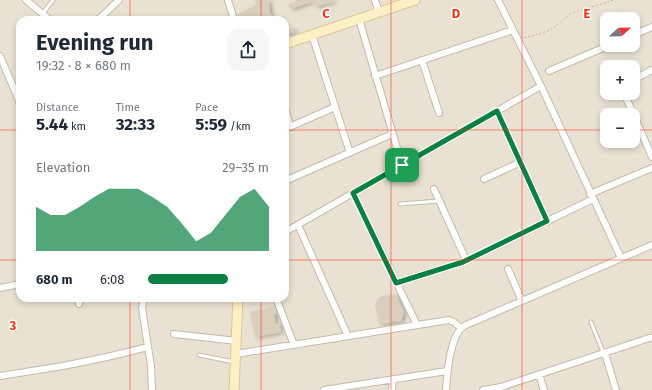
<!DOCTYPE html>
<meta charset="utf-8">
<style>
:root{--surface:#fff;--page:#f6f6f7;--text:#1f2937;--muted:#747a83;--accent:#0b8043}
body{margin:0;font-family:"Fira Sans",sans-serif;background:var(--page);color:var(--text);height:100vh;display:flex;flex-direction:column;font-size:15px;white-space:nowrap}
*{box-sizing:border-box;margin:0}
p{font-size:13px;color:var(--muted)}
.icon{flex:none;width:22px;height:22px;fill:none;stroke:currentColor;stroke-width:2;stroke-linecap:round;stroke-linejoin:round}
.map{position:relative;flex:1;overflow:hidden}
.drawer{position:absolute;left:16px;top:16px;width:273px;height:286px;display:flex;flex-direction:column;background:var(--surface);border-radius:12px;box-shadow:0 2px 6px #0003}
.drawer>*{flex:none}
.needle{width:26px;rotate:68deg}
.buttons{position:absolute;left:600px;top:12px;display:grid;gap:8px}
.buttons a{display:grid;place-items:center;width:40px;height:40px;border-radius:8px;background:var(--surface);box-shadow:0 2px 6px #0003;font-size:20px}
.pin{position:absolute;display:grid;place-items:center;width:34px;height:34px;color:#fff;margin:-17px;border-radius:8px;box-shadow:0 2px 6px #0006}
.round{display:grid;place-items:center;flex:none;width:42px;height:42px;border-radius:12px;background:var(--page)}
.head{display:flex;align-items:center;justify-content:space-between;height:68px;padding:0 20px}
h1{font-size:22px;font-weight:700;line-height:30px}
.figures{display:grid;grid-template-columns:repeat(3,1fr);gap:6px;height:68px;padding:4px 20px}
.figures div{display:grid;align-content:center}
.figures b{font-size:17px;font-weight:700}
.figures small{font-size:11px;font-weight:400}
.figures p{font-size:11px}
.chart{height:112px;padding:8px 20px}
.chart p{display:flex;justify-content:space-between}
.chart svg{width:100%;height:72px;margin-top:4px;fill:var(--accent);opacity:.7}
ul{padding:0 20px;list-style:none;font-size:13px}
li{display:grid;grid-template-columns:64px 48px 1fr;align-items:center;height:30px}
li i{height:10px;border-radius:5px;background:var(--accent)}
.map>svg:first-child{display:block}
.residential{fill:#e9e2d3;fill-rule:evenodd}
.building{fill:#dacebd;filter:url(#shadow)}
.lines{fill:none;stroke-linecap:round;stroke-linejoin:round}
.lane-casing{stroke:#c4baaa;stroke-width:5}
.street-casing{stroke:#c4baaa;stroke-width:8}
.secondary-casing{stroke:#dcc693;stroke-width:11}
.path{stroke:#c4b397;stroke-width:1;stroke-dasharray:2 2;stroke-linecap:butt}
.lane{stroke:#fff;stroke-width:3}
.street{stroke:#fff;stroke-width:6}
.secondary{stroke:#ffefc5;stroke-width:9}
.route-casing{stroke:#fff;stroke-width:8}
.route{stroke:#0b8043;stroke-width:5}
.grid{fill:none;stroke:#ff2f12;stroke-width:1;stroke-opacity:0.55}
.grid-label{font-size:13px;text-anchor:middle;font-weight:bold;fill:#ff2f12;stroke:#fff;stroke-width:3;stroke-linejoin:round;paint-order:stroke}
</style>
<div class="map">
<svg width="652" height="390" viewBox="0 0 652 390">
<defs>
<filter id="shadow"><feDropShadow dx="3" dy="1.5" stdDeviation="2" flood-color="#0004"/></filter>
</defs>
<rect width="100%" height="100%" fill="#f5f0e6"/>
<path class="residential" d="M 0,0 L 652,0 L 652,390 L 0,390 ZM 607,19 L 633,19 L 633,45 L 607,45 ZM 20,20 L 285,20 L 285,298 L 20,298 ZM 607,67 L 633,67 L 633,93 L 607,93 ZM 607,115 L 633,115 L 633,141 L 607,141 Z"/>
<path class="building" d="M 255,0 L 268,0 L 270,9 L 269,9 L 273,20 L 256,20 L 255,17 L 251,20 L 238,20 L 237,15 L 257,4 Z
M 295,0 L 335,0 L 335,1 L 316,7 L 314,1 L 290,9 L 288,4 L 296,2 Z
M 293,28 L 295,32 L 285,35 L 285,31 Z
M 396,294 L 404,313 L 401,321 L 379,324 L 375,304 L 379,297 Z
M 274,307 L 277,314 L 274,315 L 276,324 L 279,323 L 281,332 L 255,337 L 250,312 Z"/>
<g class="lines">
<g class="lane-casing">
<path id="lane" d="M 43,13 L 53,0
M 400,204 L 439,201
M 591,322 L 603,352
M 199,355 L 234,362"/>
</g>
<g class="street-casing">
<path id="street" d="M 26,0 L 50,20
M 228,0 L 234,20
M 375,0 L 379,12
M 498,0 L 541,86 L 621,258
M 359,19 L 402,165
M 98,20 L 119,0
M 312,35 L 350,153
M 633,35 L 652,27
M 0,56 L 20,103
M 422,60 L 439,113
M 549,71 L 610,45
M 375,76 L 513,30
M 633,80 L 652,70
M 624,93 L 652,157
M 285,108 L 290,127
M 497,111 L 547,221
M 285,129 L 335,107
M 484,179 L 521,162
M 285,181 L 392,134
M 434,189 L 466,260
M 353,193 L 417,325
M 590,194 L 652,168
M 298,225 L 348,336
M 285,232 L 541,86
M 508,269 L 522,301
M 396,283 L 463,262 L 593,199
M 0,288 L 20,284
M 144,298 L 142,308 L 151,366 L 152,390
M 276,298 L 294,345
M 79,304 L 80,298
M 174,334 L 237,341
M 605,353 L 616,390
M 236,354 L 449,320 L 454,322 L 461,328
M 539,374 L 544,390
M 0,376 L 63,366 L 107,357 L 148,347
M 324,390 L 447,371
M 392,390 L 393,379
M 446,390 C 447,374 450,344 459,331 C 461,328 464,326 466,325 L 652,245
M 483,390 L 501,387 L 652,337"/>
</g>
<g class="secondary-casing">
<path id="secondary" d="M 285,44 L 415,0
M 234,390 L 238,298"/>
</g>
<path class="path" d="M 524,38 C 535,35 547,33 556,26 C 562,21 565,17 571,14 C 585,7 599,6 613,0"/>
<use href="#lane" class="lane"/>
<use href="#street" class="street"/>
<use href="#secondary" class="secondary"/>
</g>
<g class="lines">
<g class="route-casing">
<path id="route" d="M 497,111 L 547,221 L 463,262 L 396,283 L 353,193 Z"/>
</g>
<use href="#route" class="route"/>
</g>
<path class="grid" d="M 130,0 L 130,20M 261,0 L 261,20M 391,0 L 391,390M 522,0 L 522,390M 0,130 L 20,130M 285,130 L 607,130M 633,130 L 652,130M 0,260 L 20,260M 285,260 L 652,260M 130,298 L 130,390M 261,298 L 261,390"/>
<g class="grid-label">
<text x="326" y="18">C</text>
<text x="456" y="18">D</text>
<text x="587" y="18">E</text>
<text x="13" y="330">3</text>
</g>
</svg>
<div class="buttons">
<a><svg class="needle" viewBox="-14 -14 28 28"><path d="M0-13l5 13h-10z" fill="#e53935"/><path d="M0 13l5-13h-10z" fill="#747a83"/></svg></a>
<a>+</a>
<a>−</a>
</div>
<div class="pin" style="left:402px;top:165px;background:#1e9e55"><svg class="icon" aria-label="arrive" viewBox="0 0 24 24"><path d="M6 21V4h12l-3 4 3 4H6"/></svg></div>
<section class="drawer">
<div class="head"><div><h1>Evening run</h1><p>19:32 · 8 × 680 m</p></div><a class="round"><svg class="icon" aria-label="share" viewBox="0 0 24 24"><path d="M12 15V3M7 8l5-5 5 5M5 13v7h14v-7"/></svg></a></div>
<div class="figures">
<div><p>Distance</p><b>5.44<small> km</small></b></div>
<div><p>Time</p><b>32:33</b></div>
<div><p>Pace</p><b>5:59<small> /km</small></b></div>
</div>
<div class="chart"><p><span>Elevation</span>29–35 m</p>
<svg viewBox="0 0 160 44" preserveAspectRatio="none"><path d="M0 44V17L10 22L20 22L30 17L40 11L50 6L60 6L70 6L80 11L90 17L100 27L110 38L120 33L130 22L140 11L150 6L160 17V44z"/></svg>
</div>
<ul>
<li><b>680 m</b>6:08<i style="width:66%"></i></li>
</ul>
</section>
</div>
